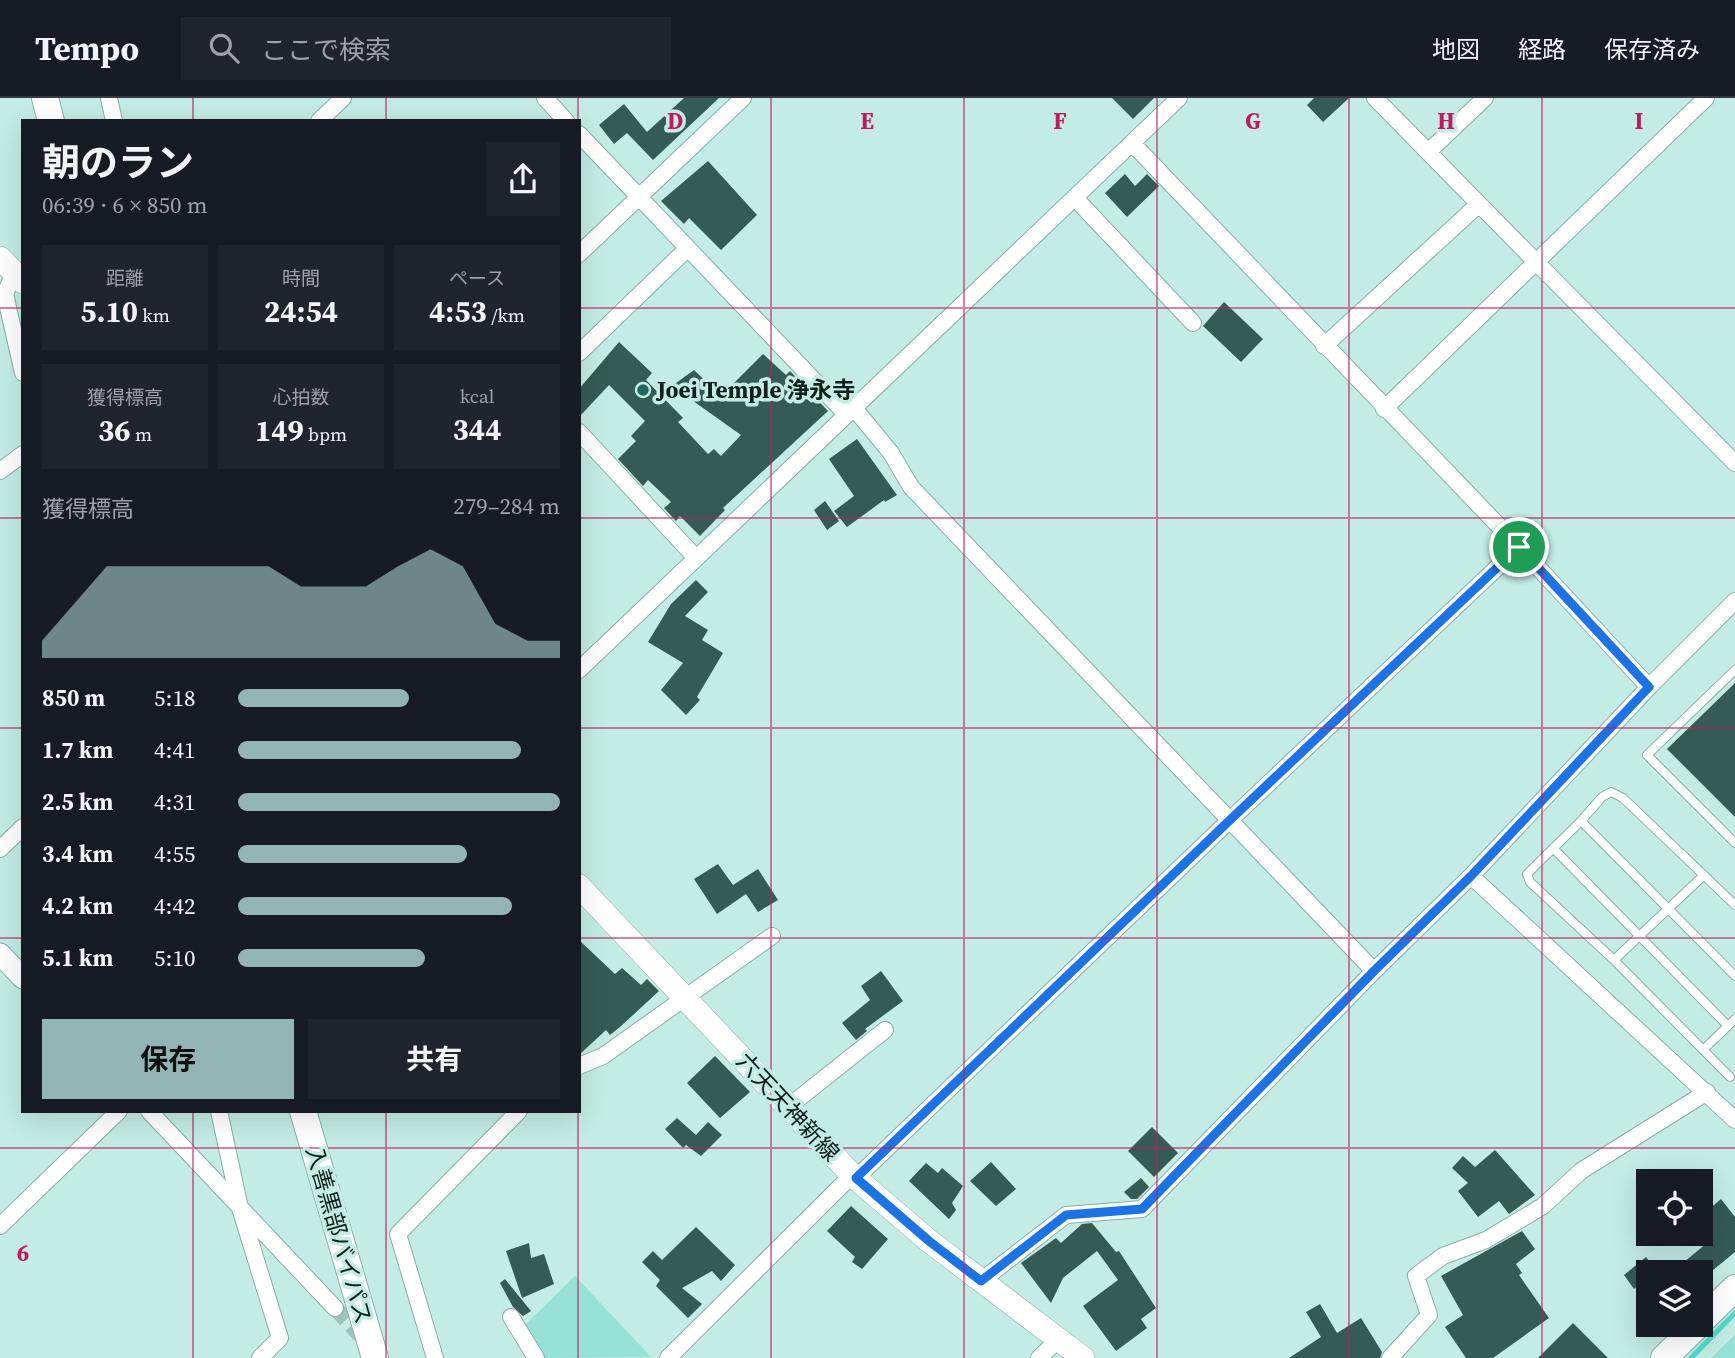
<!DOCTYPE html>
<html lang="ja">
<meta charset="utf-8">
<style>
:root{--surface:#171b24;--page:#20242c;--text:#f1f3f6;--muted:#9ea1a6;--line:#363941;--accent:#92b4b2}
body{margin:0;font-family:"Source Serif 4","Noto Sans JP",serif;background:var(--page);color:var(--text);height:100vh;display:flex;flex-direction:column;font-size:26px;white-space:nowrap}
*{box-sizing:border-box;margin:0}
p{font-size:23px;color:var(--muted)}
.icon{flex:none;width:38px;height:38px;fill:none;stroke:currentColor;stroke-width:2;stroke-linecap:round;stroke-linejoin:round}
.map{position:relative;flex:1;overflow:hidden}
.side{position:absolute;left:21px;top:21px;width:560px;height:994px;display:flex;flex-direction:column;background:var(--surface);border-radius:0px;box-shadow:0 7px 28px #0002}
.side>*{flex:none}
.controls{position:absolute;left:1636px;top:1071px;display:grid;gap:14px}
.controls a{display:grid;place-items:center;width:77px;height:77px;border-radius:0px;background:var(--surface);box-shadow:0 7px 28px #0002;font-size:35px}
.pin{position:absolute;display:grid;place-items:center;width:60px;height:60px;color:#fff;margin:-30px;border:4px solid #fff;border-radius:50%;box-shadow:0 2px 7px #0007}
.round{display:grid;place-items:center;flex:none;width:74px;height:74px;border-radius:0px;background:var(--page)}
.headline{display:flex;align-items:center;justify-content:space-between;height:119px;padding:0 21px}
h1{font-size:38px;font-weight:700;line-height:52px}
.figures{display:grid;grid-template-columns:repeat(3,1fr);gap:10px;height:119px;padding:7px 21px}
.figures div{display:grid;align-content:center;border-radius:0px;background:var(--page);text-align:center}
.figures b{font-size:30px;font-weight:700}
.figures small{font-size:19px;font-weight:400}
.figures p{font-size:19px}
.chart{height:196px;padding:14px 21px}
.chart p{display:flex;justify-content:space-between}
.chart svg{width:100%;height:126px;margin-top:7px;fill:var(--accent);opacity:.7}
.primary-button{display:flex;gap:14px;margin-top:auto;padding:14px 21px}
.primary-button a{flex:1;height:80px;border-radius:0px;background:var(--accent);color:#111;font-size:28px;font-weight:700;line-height:80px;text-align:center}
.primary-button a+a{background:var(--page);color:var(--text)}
ul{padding:0 21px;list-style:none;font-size:23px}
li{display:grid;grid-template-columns:112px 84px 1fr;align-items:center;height:52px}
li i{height:18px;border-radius:9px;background:var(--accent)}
header{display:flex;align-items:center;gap:42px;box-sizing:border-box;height:98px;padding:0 35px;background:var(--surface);border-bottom:2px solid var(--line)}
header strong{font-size:33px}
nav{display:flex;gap:38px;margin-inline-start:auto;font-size:24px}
.search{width:490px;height:63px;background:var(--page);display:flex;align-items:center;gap:18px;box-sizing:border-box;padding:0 24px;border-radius:0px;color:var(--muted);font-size:26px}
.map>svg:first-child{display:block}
.green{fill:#96e2d6}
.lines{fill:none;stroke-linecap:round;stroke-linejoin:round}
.stream{stroke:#4bddcc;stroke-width:5}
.building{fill:#355b55}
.minor-tunnel{stroke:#9ec3bc;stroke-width:16;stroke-dasharray:16 8;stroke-linecap:butt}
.service-casing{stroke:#86afa8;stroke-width:10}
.minor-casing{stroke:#86afa8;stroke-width:18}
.tertiary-casing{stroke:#86afa8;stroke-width:23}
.secondary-casing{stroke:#86afa8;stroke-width:24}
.primary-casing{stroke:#86afa8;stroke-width:28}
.trunk-casing{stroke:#86afa8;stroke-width:28}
.service{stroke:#fff;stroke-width:8}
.minor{stroke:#fff;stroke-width:16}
.tertiary{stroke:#fff;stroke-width:21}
.secondary{stroke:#fff;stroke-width:23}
.primary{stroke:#fff;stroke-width:26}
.trunk{stroke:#fff;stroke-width:26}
.route-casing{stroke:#fff;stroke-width:14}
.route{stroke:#1a73e8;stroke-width:9}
.grid{fill:none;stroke:#c2185b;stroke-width:2;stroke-opacity:0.55}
.poi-dot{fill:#1f685f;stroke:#c2ece4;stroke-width:2.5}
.labels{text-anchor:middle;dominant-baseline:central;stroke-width:7;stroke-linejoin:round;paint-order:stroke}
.poi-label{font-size:23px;font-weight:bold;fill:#10201e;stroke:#c2ece4;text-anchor:start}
.street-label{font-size:23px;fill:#10201e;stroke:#c2ece4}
.grid-label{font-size:23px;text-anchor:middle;font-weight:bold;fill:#c2185b;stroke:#c2ece4;stroke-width:7;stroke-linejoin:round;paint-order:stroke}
</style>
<header>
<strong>Tempo</strong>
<div class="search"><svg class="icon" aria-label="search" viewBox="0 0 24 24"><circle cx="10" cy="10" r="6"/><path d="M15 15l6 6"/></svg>ここで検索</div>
<nav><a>地図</a><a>経路</a><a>保存済み</a></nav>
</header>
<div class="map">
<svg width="1735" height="1260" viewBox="0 0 1735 1260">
<rect width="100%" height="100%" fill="#c2ece4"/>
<path class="green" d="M 575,1178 L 651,1259 L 544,1260 L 525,1227 Z
M 1735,1237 L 1735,1260 L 1711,1260 Z"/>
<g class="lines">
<path class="stream" d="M 1691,1260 L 1735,1215"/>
</g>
<path class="building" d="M 684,0 L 719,0 L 653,62 L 627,35 L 614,46 L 599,27 L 624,6 L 647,34 Z
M 1112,0 L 1154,0 L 1133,21 Z
M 1314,0 L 1349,0 L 1323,24 L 1307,7 Z
M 708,63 L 757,117 L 721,152 L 689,120 L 684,126 L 661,103 Z
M 1125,76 L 1135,88 L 1147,76 L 1159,88 L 1127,119 L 1105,95 Z
M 1224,204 L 1263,241 L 1241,264 L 1203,228 Z
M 619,244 L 652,275 L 646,282 L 683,320 L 678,324 L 708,356 L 714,351 L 721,358 L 741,337 L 672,288 L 694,272 L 716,293 L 719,290 L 725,294 L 763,256 L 786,277 L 790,273 L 828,313 L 723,410 L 725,412 L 700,438 L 680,418 L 676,423 L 664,410 L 671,404 L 648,382 L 643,388 L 618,361 L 636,343 L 631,338 L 645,323 L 609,287 L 579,319 L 579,291 Z
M 857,341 L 897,397 L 885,404 L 884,402 L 847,429 L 834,413 L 854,398 L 829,361 Z
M 825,403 L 839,423 L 827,432 L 814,412 Z
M 696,482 L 708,494 L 685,518 L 708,532 L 702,542 L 723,555 L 697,599 L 700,602 L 686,617 L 661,592 L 683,565 L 648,544 L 671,506 Z
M 1735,585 L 1735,719 L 1667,651 Z
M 718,766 L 733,787 L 758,771 L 778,802 L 758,814 L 746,796 L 717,816 L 694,781 Z
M 579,842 L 615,876 L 622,870 L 641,887 L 647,881 L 659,893 L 620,929 L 610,937 L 606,932 L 579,957 Z
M 881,873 L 903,903 L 865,931 L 867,933 L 856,942 L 842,925 L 870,902 L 861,888 Z
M 715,958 L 750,994 L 720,1020 L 687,985 Z
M 677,1020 L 696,1037 L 708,1024 L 722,1037 L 701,1058 L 686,1047 L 683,1050 L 665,1031 Z
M 1152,1029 L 1178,1055 L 1154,1079 L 1128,1053 Z
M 1495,1052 L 1535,1097 L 1509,1116 L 1499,1103 L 1478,1119 L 1458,1093 L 1468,1085 L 1452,1070 L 1463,1058 L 1475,1069 Z
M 991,1064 L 1016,1091 L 996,1108 L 970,1083 Z
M 926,1065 L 938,1075 L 942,1070 L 963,1088 L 952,1105 L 956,1112 L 949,1121 L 909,1083 Z
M 1141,1080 L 1149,1089 L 1137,1101 L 1131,1101 L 1124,1094 Z
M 1721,1101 L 1735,1119 L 1735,1154 L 1701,1182 L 1701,1174 L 1672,1174 L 1713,1140 L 1701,1126 L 1701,1118 Z
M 851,1108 L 888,1141 L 862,1171 L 852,1164 L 855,1159 L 827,1133 Z
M 1092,1125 L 1116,1154 L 1119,1153 L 1156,1210 L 1141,1221 L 1147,1230 L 1116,1253 L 1083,1208 L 1118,1182 L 1097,1153 L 1063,1180 L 1051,1205 L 1021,1165 L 1056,1140 L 1061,1145 L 1082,1126 Z
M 696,1129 L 735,1167 L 721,1183 L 712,1173 L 682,1190 L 702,1206 L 688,1220 L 656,1188 L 660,1182 L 642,1164 L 653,1153 L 662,1162 Z
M 1522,1133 L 1535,1151 L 1516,1166 L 1522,1175 L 1519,1177 L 1549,1220 L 1493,1260 L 1466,1260 L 1445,1229 L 1463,1217 L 1441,1178 Z
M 529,1145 L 531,1160 L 544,1156 L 554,1186 L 522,1200 L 506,1153 Z
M 1646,1159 L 1657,1173 L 1648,1174 L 1648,1180 L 1634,1191 L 1624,1177 Z
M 505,1181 L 531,1213 L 523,1218 L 513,1209 L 500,1185 Z
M 1320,1206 L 1337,1235 L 1361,1220 L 1382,1254 L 1380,1260 L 1289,1260 L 1321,1239 L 1306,1214 Z
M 1573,1225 L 1608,1260 L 1538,1260 Z"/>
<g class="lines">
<path class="minor-tunnel" d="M 335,1210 L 366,1243"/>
<g class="service-casing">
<path id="service" d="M 1735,572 L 1647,657 L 1735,745
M 1581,723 L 1735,878
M 1553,750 L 1728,928
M 1614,862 L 1704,777
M 1703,952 L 1735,921
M 1730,979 L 1614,862 L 1530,784 L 1527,776 L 1581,723 L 1602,699 L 1611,694 L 1623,700 L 1735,807"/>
</g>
<g class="minor-casing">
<path id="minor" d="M 109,0 L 114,23
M 545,0 L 566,23
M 1375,0 L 1536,164 L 1706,0
M 319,23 L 343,0
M 579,36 L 846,316
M 1132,45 L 1519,449 L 1649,589
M 1428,54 L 1485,0
M 1075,100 L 1193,225
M 579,156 L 743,0
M 14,175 L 5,196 L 23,275
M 1324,248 L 1479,106
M 579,255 L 688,150
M 854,310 L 891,355 L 911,389 L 1374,873
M 1384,311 L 1536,164 L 1735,365
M 579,334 L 696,460
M 0,373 L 23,356
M 1735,503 L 1649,589 L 1471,778 L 1735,1022
M 579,572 L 1179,0
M 0,751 L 23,729
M 579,968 L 603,958 L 772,838
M 788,1009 L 885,932
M 149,1013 L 335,1210
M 219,1013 L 240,1110 L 280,1240 L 260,1260
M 856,1080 L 1231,721 L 1519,449
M 0,1128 L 119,1013
M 981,1183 L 1066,1117 L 1142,1111 L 1374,873 L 1471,778
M 511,1219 L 536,1260
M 435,1260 L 398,1136 L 519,1013
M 668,1260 L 852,1077
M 1039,1260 L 1058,1242
M 1390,1260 L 1429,1217 L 1416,1178 L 1443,1158 L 1486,1142 L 1543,1108 L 1581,1073 L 1707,994"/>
</g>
<g class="tertiary-casing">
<path id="tertiary" d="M 0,856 L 23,880"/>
</g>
<g class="secondary-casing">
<path id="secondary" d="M 0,160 L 23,184
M 579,788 L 852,1077 L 929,1143 L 1083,1260"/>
</g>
<g class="primary-casing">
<path id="primary" d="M 1701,1223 L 1735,1190
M 1664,1260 L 1698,1227"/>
</g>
<g class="trunk-casing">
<path id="trunk" d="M 45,0 L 51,23
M 303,1013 L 375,1260"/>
</g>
<use href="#service" class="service"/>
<use href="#minor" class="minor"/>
<use href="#tertiary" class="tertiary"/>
<use href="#secondary" class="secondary"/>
<use href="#primary" class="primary"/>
<use href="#trunk" class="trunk"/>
</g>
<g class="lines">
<g class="route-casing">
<path id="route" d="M 1519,449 L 1649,589 L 1471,778 L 1374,873 L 1142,1111 L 1066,1117 L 981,1183 L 929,1143 L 856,1080 L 1231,721 Z"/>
</g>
<use href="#route" class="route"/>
</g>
<path class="grid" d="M 193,0 L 193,23M 386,0 L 386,23M 578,0 L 578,23M 771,0 L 771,1260M 964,0 L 964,1260M 1157,0 L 1157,1260M 1349,0 L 1349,1260M 1542,0 L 1542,1260M 0,210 L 23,210M 579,210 L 1735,210M 0,420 L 23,420M 579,420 L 1735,420M 0,630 L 23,630M 579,630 L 1735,630M 0,840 L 23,840M 579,840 L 1735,840M 193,1013 L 193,1260M 386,1013 L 386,1260M 578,1013 L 578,1260M 0,1050 L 1735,1050"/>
<circle class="poi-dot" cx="643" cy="292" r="7"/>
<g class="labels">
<g class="poi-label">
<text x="657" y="292">Joei Temple 浄永寺</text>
</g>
<g class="street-label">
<text transform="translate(788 1009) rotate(47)">六天天神新線</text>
<text transform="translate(339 1137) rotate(74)">入善黒部バイパス</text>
</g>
</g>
<g class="grid-label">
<text x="675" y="31">D</text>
<text x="867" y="31">E</text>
<text x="1060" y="31">F</text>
<text x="1253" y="31">G</text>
<text x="1446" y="31">H</text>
<text x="1639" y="31">I</text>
<text x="23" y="1163">6</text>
</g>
</svg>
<div class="controls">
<a><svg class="icon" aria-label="locate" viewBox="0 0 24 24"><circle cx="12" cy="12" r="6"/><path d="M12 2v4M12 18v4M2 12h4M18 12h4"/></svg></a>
<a><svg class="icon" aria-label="layers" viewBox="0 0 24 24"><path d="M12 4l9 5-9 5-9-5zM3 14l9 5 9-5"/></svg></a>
</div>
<div class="pin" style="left:1519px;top:449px;background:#1e9e55"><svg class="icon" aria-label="arrive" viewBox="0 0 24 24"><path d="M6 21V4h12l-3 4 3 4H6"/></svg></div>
<section class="side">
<div class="headline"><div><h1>朝のラン</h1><p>06:39 · 6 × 850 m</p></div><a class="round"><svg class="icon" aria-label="share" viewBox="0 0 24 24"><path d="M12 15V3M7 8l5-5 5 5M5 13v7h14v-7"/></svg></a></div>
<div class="figures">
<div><p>距離</p><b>5.10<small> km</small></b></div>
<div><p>時間</p><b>24:54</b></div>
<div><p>ペース</p><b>4:53<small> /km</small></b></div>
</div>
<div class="figures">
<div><p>獲得標高</p><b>36<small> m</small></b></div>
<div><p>心拍数</p><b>149<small> bpm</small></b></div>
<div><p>kcal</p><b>344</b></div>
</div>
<div class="chart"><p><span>獲得標高</span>279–284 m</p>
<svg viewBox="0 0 160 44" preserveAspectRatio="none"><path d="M0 44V38L10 25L20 12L30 12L40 12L50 12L60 12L70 12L80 19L90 19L100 19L110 12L120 6L130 12L140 32L150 38L160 38V44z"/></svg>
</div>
<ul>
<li><b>850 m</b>5:18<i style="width:53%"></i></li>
<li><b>1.7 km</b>4:41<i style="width:88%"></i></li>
<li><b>2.5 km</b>4:31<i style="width:100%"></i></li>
<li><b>3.4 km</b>4:55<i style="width:71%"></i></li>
<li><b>4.2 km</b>4:42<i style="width:85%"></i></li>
<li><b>5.1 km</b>5:10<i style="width:58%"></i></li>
</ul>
<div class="primary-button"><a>保存</a><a>共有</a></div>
</section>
</div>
